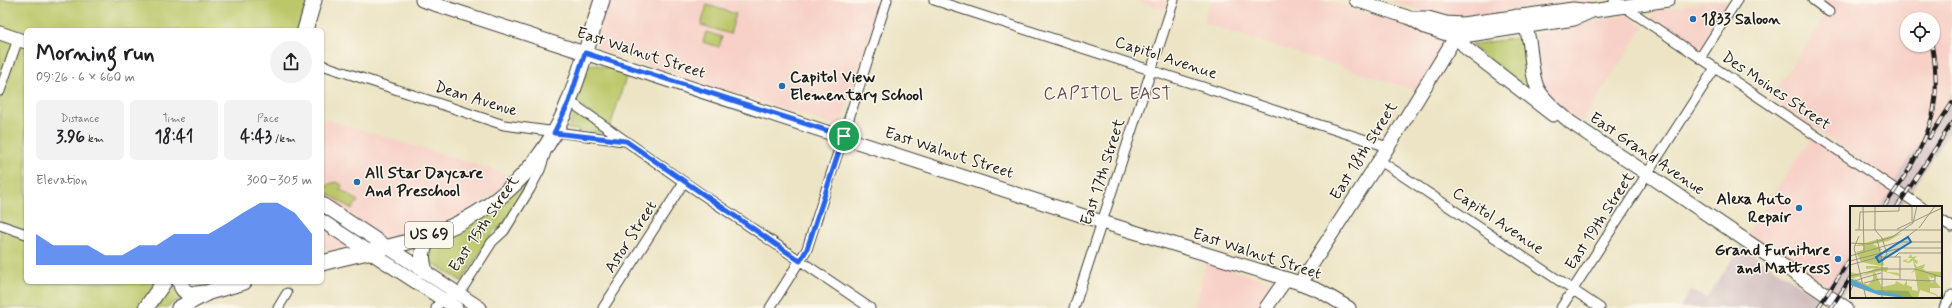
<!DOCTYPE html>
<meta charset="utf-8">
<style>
:root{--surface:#fff;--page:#f2f2f2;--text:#202124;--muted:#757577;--accent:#2563eb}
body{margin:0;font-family:Mynerve,sans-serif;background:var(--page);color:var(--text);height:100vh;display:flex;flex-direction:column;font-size:15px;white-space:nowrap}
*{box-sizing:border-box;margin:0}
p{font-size:13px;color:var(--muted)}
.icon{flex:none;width:22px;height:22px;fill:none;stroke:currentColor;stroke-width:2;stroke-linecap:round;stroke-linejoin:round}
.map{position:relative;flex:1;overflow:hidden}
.sheet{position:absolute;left:24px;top:28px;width:300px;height:256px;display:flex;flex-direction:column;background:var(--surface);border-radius:6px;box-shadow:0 1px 3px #0004}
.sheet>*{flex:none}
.controls{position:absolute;left:1900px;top:12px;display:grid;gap:8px}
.controls a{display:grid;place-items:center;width:40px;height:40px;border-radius:50%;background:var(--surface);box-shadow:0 1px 3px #0004;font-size:20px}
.pin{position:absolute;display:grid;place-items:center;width:34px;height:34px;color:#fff;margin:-17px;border:2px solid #fff;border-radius:50%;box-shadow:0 1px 4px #0007}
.round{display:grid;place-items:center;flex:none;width:42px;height:42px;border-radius:21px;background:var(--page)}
.head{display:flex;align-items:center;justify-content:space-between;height:68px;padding:0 12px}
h1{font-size:22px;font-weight:700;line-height:30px}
.metrics{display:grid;grid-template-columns:repeat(3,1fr);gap:6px;height:68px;padding:4px 12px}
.metrics div{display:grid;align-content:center;border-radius:6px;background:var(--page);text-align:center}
.metrics b{font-size:17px;font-weight:700}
.metrics small{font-size:11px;font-weight:400}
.metrics p{font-size:11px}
.chart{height:112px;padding:8px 12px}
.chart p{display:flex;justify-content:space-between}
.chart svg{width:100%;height:72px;margin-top:4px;fill:var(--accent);opacity:.7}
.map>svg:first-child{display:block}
.built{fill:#f7d1c7;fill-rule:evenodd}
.industrial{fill:#d2bfc0}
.green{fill:#bbc769;stroke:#6c7242}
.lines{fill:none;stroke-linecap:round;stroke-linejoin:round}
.street-casing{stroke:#3b3a35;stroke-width:11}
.secondary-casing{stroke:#3b3a35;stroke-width:15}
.primary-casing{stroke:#3b3a35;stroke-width:17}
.street{stroke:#fff;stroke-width:9}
.secondary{stroke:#fff;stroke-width:13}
.primary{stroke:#fff;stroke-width:15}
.rail-casing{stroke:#1c1c1c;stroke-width:4}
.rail{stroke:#fbf7ec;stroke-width:2.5;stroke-dasharray:8;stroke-linecap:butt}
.route-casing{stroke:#fff;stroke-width:8}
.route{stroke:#2563eb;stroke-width:5}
.poi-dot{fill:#1f6fb2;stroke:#fbf7ec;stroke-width:1.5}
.labels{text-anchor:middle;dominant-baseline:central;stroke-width:3;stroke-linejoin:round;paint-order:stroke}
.shield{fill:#fbf7ec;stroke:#5f5e5a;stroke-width:1}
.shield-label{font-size:15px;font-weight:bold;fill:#1c1c1c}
.poi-label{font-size:16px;font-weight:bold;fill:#1c1c1c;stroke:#fbf7ec;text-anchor:start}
.street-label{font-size:16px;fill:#1c1c1c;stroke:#fbf7ec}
.neighbourhood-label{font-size:17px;letter-spacing:1px;fill:#63454e;stroke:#fbf7ec}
.inset-road{fill:none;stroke:#999481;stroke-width:1}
.view{fill:#1f6fb2;fill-opacity:0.15;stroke:#1f6fb2;stroke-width:2}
.inset-edge{fill:none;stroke:#1c1c1c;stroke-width:2}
</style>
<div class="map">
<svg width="1952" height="308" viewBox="0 0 1952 308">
<rect width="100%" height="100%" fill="#fbf7ec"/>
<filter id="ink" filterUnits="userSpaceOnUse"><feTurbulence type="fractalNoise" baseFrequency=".025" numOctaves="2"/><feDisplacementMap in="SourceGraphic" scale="8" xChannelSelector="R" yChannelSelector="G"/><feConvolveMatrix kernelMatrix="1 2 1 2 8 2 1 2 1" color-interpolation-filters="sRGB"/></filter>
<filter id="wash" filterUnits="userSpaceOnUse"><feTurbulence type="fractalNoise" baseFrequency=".012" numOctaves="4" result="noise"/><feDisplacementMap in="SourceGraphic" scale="16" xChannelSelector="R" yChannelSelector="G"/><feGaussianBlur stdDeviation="0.9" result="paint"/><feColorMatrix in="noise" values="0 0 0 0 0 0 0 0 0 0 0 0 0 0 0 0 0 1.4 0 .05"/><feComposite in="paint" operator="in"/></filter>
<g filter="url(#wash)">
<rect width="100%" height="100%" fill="#ece4c4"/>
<path class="built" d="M 609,0 L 881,0 L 842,121 L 837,126 L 600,50 L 596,44 Z
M 1136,0 L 1168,0 L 1165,10 Z
M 1211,0 L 1327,0 L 1425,32 L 1440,40 L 1442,48 L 1418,91 L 1203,23 Z
M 1393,0 L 1597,0 L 1591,3 L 1530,9 L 1465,18 L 1449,18 L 1392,2 Z
M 1718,0 L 1726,1 L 1728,6 L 1702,47 L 1698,49 L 1694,48 L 1651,17 L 1656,10 Z
M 1819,0 L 1952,0 L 1952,93 L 1894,182 L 1770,99 L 1830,8 ZM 1907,19 L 1933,19 L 1933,45 L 1907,45 Z
M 1627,15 L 1644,26 L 1582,122 L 1561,108 L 1542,88 L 1532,40 L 1535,33 L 1543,30 Z
M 322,118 L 513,176 L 496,192 L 461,215 L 423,231 L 387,239 L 322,199 Z
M 1811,138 L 1891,190 L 1880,207 L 1851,207 L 1851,251 L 1828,286 L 1747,233 Z
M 322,226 L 347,244 L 346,246 L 322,252 Z
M 1207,261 L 1269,282 L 1271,292 L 1261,308 L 1193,308 Z"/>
<path class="industrial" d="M 1952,93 L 1952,129 L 1910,193 L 1894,182 Z
M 1891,190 L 1906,200 L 1901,207 L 1880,207 Z
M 1741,246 L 1820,299 L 1813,308 L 1679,308 L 1691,290 L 1706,299 Z
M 1851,251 L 1851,284 L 1843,296 L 1828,286 Z"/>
<path class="green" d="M 0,0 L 307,0 L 298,30 L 26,30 L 26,282 L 157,282 L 140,308 L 0,308 Z
M 707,5 L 736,14 L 730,34 L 701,25 Z
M 706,32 L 722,37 L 719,47 L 703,42 Z
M 1522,37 L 1538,97 L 1471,46 L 1476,44 Z
M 594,64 L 627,74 L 610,127 L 578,104 L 576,99 L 589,65 Z
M 576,110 L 605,130 L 604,133 L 568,129 Z
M 537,168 L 500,229 L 497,228 L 493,232 L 462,281 L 461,281 L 429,261 L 427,247 Z
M 337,182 L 342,185 L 340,189 L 358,201 L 352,209 L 324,191 L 329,184 Z
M 174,283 L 185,296 L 165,308 L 155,308 Z"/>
</g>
<g filter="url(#ink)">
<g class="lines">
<g class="street-casing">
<path id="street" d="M 934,0 L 1388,147
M 1614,0 L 1922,207
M 1813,0 L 1829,12
M 1700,58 L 1737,0
M 322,65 L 504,125 L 624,141
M 0,91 L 18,39
M 569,101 L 684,182 L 870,308
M 1379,160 L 1600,308
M 1941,220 L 1952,227
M 0,225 L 26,234
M 278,308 L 287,293
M 436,308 L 442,299 L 459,294 L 492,242 L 504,231 L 530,189 L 540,170 L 546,152
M 603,308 L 684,182
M 770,308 L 807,249 L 887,0
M 1074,308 L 1174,0
M 1561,308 L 1715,68
M 1944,308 L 1952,295"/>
</g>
<g class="secondary-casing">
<path id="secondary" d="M 422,0 L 1102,222 L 1300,283 L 1320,291 L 1349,308
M 1356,0 L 1410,18 L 1425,27 L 1450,35 L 1463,36 L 1574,19 L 1592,11
M 1516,16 C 1536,29 1527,68 1538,89 C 1545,102 1559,112 1570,122 L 1846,308
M 1410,18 L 1428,18 L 1446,23 L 1462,24 L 1573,9 L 1592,11 L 1668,0
M 1456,30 L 1456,36 L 1467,49 L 1553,115
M 0,33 L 26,42
M 322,204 L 480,308
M 322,221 L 456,308
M 1300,283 L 1388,147 L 1456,36
M 1266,308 L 1286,279"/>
</g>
<g class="primary-casing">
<path id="primary" d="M 305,30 L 314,0
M 322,263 C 359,253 398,247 433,234 C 496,212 546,163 569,101 C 582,68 591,33 602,0
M 425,271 C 420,255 422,247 433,234
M 180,282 C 183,295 192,295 204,293
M 146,308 L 164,282
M 179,308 L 209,292 L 244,282"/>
</g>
<use href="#street" class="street"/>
<use href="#secondary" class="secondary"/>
<use href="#primary" class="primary"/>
<g class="rail-casing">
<path id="rail" d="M 1929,138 L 1952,103
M 1908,171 C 1935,125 1941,98 1932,45
M 1884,207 L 1911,167
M 1897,207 L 1952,123
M 1818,308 L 1851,258
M 1831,308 L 1851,277"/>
</g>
<use href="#rail" class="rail"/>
</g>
</g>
<g class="lines" filter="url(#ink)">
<g class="route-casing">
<path id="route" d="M 585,53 L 844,136 L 807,249 L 800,261 L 626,141 L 554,133 L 569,102 Z"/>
</g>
<use href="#route" class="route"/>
</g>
<g class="poi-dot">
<circle cx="1693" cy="19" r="4"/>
<circle cx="782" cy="86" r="4"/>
<circle cx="357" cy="182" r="4"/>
<circle cx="1799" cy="208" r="4"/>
<circle cx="1838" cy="259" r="4"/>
</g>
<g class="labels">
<rect class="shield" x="405" y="222" width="48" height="26" rx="3"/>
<g class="shield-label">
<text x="429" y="235">US 69</text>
</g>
<g class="poi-label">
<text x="1701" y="19">1833 Saloon</text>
<text x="790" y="77">Capitol View<tspan x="790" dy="18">Elementary School</tspan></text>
<text x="365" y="173">All Star Daycare<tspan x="365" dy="18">And Preschool</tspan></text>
<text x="1791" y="199" text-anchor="end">Alexa Auto<tspan x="1791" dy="18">Repair</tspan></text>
<text x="1830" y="250" text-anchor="end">Grand Furniture<tspan x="1830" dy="18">and Mattress</tspan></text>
</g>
<g class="street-label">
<text transform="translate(641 53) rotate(18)">East Walnut Street</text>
<text transform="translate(1166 58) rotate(18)">Capitol Avenue</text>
<text transform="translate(1776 91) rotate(34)">Des Moines Street</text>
<text transform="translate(476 99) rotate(17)">Dean Avenue</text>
<text transform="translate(1364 151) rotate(-58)">East 18th Street</text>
<text transform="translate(949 153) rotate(18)">East Walnut Street</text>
<text transform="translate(1647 154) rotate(34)">East Grand Avenue</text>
<text transform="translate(1103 172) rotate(-72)">East 17th Street</text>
<text transform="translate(1498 221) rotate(34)">Capitol Avenue</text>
<text transform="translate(1600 221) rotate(-57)">East 19th Street</text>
<text transform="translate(484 224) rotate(-56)">East 15th Street</text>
<text transform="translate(631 237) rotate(-57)">Astor Street</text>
<text transform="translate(1257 254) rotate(18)">East Walnut Street</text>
</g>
<g class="neighbourhood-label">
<text x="1108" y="94">CAPITOL EAST</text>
</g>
</g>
<g transform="translate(1850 206)">
<rect width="92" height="92" fill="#ece4c4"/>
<path d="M 52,27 L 38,35 L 23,38 L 33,44 L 30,44 L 34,59 L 27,61 L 38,61 L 37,66 L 50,67 L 48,67 L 50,70 L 32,65 L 25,66 L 32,81 L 45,78 L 46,75 L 54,79 L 57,74 L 57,79 L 62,81 L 62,84 L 68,85 L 65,65 L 61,67 L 65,63 L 63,54 L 59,57 L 52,55 L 57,53 L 58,53 L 56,54 L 58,56 L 62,52 L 58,52 L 61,48 L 62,51 L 67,50 L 64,53 L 68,55 L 67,58 L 64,56 L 67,61 L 75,58 L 74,62 L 72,62 L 76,65 L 92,66 L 92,70 L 81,72 L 78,69 L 81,77 L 85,75 L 91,82 L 80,82 L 80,86 L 86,88 L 89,91 L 92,87 L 92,92 L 88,92 L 86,89 L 70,84 L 68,92 L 56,92 L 21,83 L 0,71 L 0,66 L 13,69 L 26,62 L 16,63 L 16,60 L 31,60 L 11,56 L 6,46 L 13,44 L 14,40 L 3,40 ZM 23,67 L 23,73 L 18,79 L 3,72 Z" fill="#bbc769" fill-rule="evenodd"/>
<path d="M 25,84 L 58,85 L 63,92 L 56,92 Z" fill="#94ac5d"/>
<path d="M 0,72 L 25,84 L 47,88 L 56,92 L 29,89 L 0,79 Z" fill="#57a4d0"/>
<path class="inset-road" d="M 13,0 L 14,46M 25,0 L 25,24 L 32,32 L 37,48 L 32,56 L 32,92M 10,6 L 49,5 L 49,0M 62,15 L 62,0M 69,22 L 85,0M 47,23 L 92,2M 5,24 L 92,24M 9,24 L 10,6M 9,30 L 4,42 L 16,92M 27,33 L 32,54M 50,36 L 92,36M 51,36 L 67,23M 0,37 L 19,38 L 42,31 L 63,17 L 67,0M 0,50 L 52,35M 50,50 L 50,73M 45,51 L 49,47 L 92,47M 0,55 L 51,42 L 92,42M 0,59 L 29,51 L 50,51M 0,70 L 31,63 L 65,63 L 92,71M 13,72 L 31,67M 14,77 L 30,73 L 85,75 L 85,69M 0,86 L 5,75 L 13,72"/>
<path class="view" d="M 58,31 L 61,36 L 29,56 L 26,51 Z"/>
<rect width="92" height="92" class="inset-edge"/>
</g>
</svg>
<div class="controls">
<a><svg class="icon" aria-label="locate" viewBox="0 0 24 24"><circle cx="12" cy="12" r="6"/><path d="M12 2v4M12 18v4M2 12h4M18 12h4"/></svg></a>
</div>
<div class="pin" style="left:844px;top:136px;background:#1e9e55"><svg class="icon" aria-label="arrive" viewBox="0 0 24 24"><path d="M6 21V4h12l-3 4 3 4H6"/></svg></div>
<section class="sheet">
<div class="head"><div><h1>Morning run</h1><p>09:26 · 6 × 660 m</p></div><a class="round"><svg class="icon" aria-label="share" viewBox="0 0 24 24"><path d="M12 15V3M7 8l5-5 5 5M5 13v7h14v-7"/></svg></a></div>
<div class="metrics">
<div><p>Distance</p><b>3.96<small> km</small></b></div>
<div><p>Time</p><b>18:41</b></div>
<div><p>Pace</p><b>4:43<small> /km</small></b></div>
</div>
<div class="chart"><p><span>Elevation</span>300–305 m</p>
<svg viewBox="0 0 160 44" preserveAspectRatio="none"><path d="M0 44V25L10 32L20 32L30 32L40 38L50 38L60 32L70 32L80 25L90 25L100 25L110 19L120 12L130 6L140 6L150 12L160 25V44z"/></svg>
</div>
</section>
</div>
